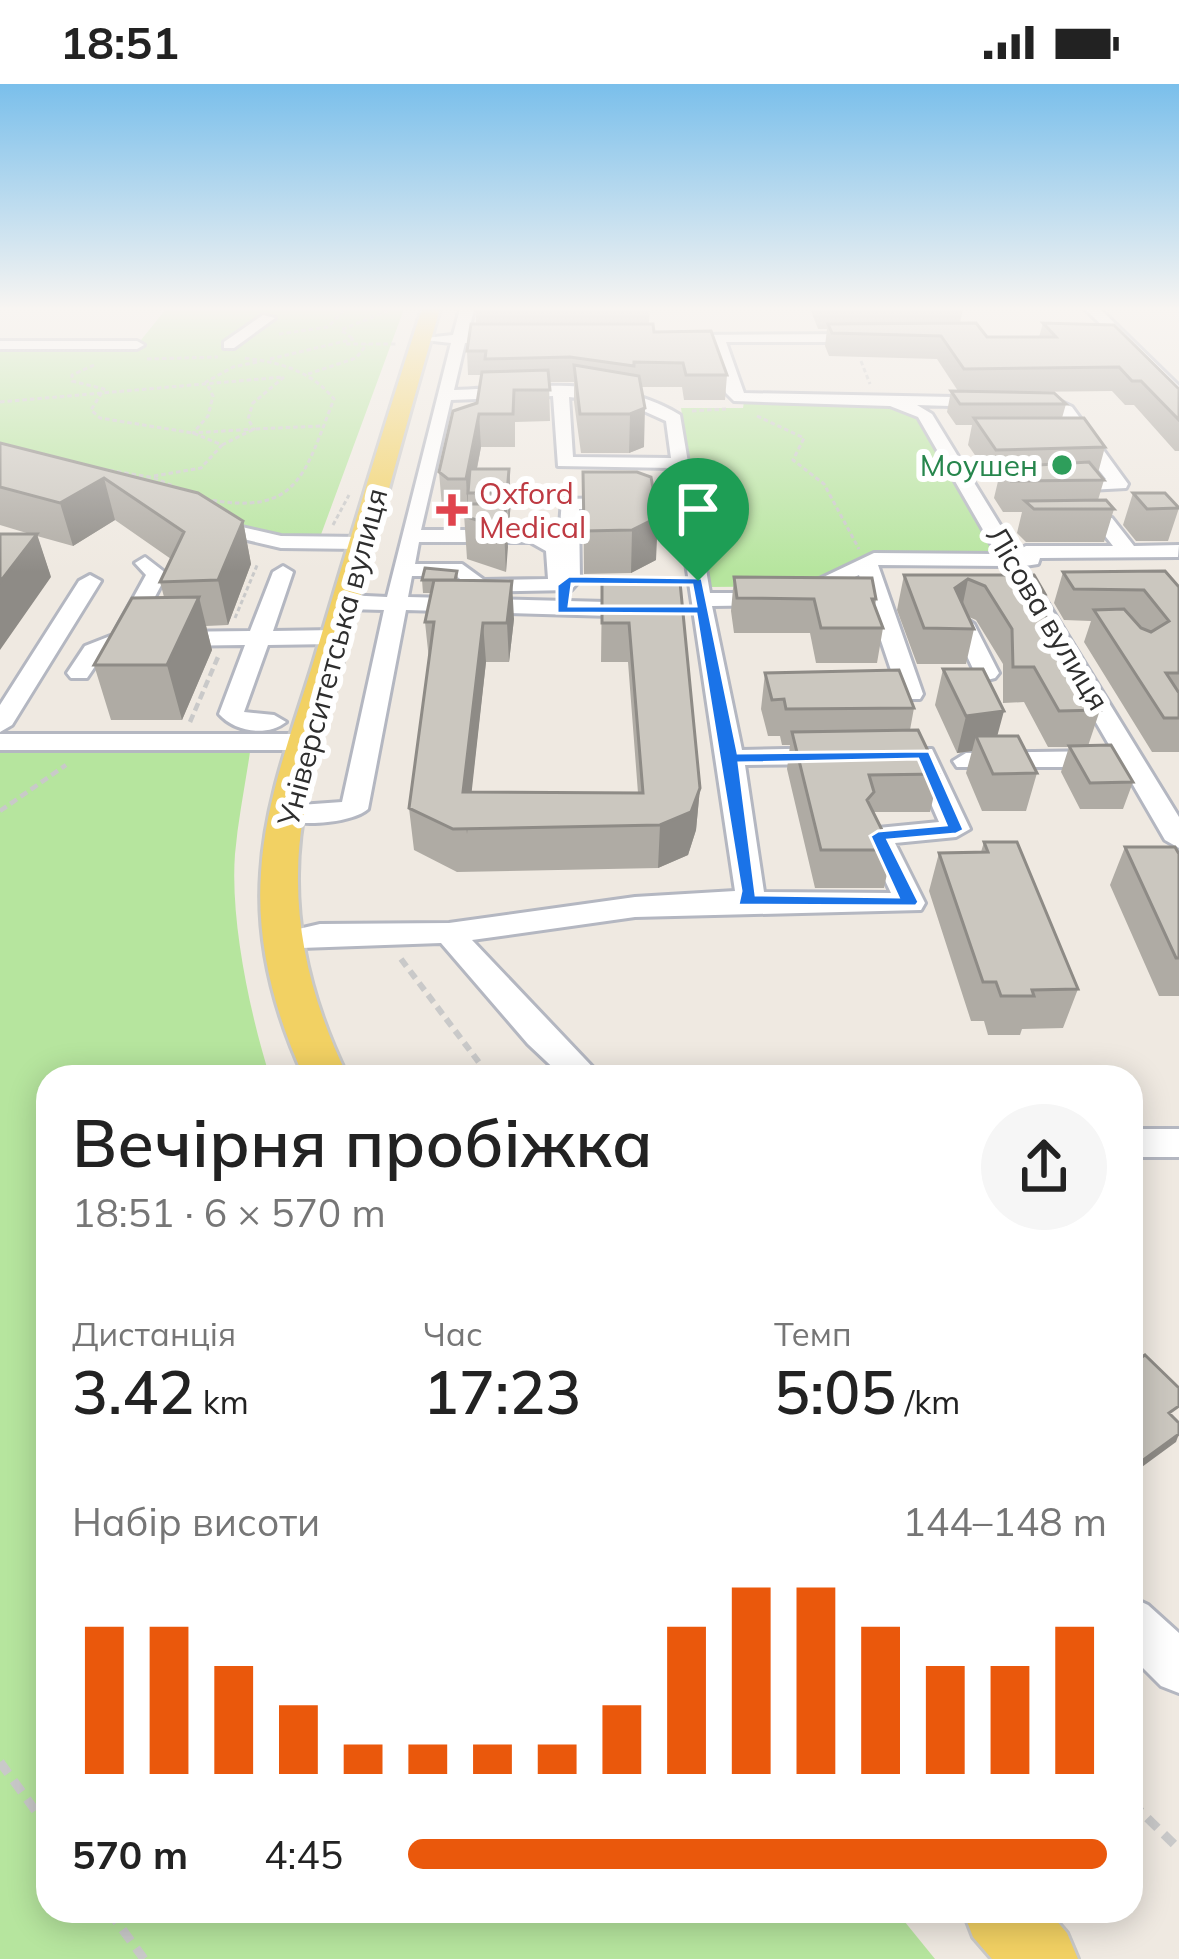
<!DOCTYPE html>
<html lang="uk">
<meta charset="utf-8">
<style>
:root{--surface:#fff;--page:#f6f6f6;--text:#222;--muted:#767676;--accent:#ea580c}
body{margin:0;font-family:Mulish,sans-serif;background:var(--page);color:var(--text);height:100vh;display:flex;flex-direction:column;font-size:45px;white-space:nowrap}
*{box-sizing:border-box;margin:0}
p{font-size:39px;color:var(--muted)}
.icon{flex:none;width:66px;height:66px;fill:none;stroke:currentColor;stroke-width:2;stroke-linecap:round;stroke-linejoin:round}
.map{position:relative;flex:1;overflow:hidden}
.details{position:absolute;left:36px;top:981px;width:1107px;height:858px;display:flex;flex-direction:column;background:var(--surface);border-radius:36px;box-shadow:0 6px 30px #0003}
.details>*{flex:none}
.pin{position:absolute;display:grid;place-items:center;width:102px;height:102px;color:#fff;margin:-123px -51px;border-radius:50% 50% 50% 0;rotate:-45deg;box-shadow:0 0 12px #0007}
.pin .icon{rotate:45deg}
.round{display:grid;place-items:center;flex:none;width:126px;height:126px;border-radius:63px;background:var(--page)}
.overview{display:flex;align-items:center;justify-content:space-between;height:204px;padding:0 36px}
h1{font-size:66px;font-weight:600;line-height:90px}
.figures{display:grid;grid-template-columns:repeat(3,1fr);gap:18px;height:204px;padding:12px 36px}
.figures div{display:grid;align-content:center}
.figures b{font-size:60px;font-weight:600}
.figures small{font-size:33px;font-weight:400}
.figures p{font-size:33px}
.chart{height:336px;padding:24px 36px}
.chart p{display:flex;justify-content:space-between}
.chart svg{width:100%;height:216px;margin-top:12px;stroke:var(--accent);stroke-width:6}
ul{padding:0 36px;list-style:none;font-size:39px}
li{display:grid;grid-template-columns:192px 144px 1fr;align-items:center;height:90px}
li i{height:30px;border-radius:15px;background:var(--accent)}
.status{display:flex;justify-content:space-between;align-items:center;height:84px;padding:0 60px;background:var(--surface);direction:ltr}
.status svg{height:33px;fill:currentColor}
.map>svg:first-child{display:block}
.green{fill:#b6e59e}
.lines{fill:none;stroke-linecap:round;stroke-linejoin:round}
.minor-casing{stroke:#b4b7c1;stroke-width:6}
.major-casing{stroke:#c9c9c9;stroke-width:6}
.path-far3{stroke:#c9c9c9;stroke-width:3;stroke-dasharray:4.5 3;stroke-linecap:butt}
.path-far2{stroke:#c9c9c9;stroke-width:4.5;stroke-dasharray:8 4.5;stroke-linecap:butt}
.path-far1{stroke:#c9c9c9;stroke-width:6;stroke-dasharray:9 6;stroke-linecap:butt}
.path{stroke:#c9c9c9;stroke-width:9;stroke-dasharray:14 9;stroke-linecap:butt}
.minor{fill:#fff;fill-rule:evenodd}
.major{fill:#f2d163;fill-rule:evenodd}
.wall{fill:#afaba4}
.shaded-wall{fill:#8e8b86}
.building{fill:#cbc7bf;stroke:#8e8b86;stroke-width:3}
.route{fill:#1a73e8;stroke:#fff;stroke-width:3;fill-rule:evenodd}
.leisure-dot{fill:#2e9e5b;stroke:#fff;stroke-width:4.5}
.health-dot{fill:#e0444e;stroke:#fff;stroke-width:4.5}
.labels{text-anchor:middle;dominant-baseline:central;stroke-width:12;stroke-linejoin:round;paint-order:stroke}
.far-leisure-label{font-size:30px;fill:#27864d;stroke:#fff;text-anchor:end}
.far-health-label{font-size:30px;fill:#be3a42;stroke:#fff;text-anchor:start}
.far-street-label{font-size:30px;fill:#2e2e2e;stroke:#fff}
</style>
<div class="status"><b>18:51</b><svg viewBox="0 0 49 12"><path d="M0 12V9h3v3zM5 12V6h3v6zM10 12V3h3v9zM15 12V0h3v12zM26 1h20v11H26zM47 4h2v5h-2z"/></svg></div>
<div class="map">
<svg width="1179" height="1875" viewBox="0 0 1179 1875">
<rect width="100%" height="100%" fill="#efe9e1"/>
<path class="green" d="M 166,225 L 404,225 L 319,456 L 286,455 L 0,382 L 0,265 L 133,266 Z
M 744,318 L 882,319 L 916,328 L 996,473 L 864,473 L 810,502 L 708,503 L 681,324 L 743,324 Z
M 0,668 L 250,668 C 245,702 238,736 235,770 C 230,836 250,930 270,993 L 48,993 L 48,1827 L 896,1827 L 935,1875 L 0,1875 Z"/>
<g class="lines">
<g class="minor-casing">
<path id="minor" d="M 460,225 L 474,225 L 468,251 L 510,251 L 517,255 L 510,259 L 465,259 L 454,306 C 528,303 614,290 680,331 L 710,509 L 790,509 L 874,469 L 997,470 L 918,333 L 890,322 L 734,317 L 726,309 L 711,258 L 695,257 L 695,251 L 870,250 L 877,254 L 870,258 L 726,258 L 744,309 L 1055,315 L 1072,323 L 1128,400 L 1126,404 L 1051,408 L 1049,404 L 1058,398 L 1106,395 L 1051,325 L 917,321 L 932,330 L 1016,467 L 1026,462 L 1113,462 L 1099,444 L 1058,442 L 1055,438 L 1065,432 L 1112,434 L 1134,462 L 1179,461 L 1178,473 L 1040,474 L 1038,480 L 1025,482 L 1179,733 L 1179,764 L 1165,756 L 1118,675 L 1105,683 L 957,683 L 953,677 L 966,669 L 1105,667 L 1115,671 L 1005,482 L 878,481 L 923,610 L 920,615 L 902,615 L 899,610 L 859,491 L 794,521 L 712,522 L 742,666 L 834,664 L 847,672 L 834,680 L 745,681 L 764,808 L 891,809 L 864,752 L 878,744 L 939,738 L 913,678 L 897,670 L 901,665 L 932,665 L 970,745 L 956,753 L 895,759 L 925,819 L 921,826 L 635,833 L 472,856 L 602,993 L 563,993 L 528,960 L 441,859 L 273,865 L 269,858 L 273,851 L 320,840 L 449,839 L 635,813 L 735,807 L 678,425 L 579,425 L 580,496 L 571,506 L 478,508 L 456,492 L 412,492 L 408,513 L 646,519 L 657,526 L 646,533 L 406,526 L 368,725 C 352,740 288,745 272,730 L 286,722 L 342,718 L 384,526 L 345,525 L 334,518 L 345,511 L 387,513 L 451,259 L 415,255 L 453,251 ZM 553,312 L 558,382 L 672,384 L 676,413 L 562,415 L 559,457 L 534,446 L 421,446 L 451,316 ZM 569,313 L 626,319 L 666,337 L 671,374 L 573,373 ZM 419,458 L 530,458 L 546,467 L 548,495 L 484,496 L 462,480 L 415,480 Z
M 1085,225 L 1100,225 L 1179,302 L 1179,316 Z
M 263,231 L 275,234 L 234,264 L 224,264 L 224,258 Z
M 0,257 L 137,257 L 144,261 L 137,265 L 0,265 Z
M 203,434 L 281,452 L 361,453 L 371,459 L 361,465 L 281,464 L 196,444 L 193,440 Z
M 145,473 L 167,490 L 130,560 L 102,572 L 87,594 L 71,594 L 67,589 L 85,562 L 113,551 L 146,491 L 135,479 Z
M 283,482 L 293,488 L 273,547 L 335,546 L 346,553 L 335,560 L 268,561 L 244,628 L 274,631 L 286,638 C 267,653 235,648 219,630 L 245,561 L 166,562 L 155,555 L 166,548 L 250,547 L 273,488 Z
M 90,491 L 101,497 L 12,641 L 0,648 L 0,621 L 79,497 Z
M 963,533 L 974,540 L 999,589 L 995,594 L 987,596 L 975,589 L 952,540 Z
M 0,650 L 306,650 L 319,658 L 306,666 L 0,666 Z
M 1131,1045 L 1179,1045 L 1179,1073 L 1131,1073 Z
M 1131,1513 L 1148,1521 L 1179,1549 L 1179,1609 L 1161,1602 L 1131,1572 Z"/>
</g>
<g class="major-casing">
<path id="major" d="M 422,225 L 440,225 C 405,342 374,459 343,577 C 325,647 298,718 298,791 C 297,861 317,930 348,993 L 304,993 C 275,930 256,859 261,789 C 265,716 293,645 314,576 C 349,458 384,341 422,225 Z
M 963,1827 L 1048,1827 L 1067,1849 L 1078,1875 L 992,1875 L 973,1853 Z"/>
</g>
<path class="path-far3" d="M 279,250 L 328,243 L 345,225
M 352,254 L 341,246 L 392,225
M 346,260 L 398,260
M 147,275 L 218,273
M 270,275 L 354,255
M 861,277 L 870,300
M 257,278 L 233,283 L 206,298 L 213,312 L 208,332 L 193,349 L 254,345 L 248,335 L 253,319 L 284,293
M 94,281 L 72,291 L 72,297 L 104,305 L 91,326 L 100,334 L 193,349 L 222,361 L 201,384 L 154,392
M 308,290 L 356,274 L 367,260
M 0,318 L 283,293
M 692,327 L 726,325
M 757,332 L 804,354 L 793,376 L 824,400 L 859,465
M 222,361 L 254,345 L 322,342
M 102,385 L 155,394 L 182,406
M 205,415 C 299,433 304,391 334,315 C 310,286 279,278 243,274
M 333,441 L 349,411
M 591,496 L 673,497
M 235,534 L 258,479"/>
<path class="path-far2" d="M 190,638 L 218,573
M 0,727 L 66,681"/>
<path class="path-far1" d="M 401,875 L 490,993"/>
<path class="path" d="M 0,1678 L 48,1744
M 1131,1718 L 1179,1765
M 109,1827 L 144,1875"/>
<use href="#minor" class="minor"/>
<use href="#major" class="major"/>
</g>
<path class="wall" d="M 476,225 L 650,225 L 649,240 L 654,248 L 727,291 L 725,316 L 684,316 L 682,303 L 641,303 L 644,363 L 629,369 L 581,369 L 574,318 L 574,298 L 549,298 L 550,337 L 515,338 L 515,363 L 481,363 L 477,385 L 509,385 L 511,416 L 509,442 L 507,442 L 506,488 L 467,475 L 464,430 L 451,430 L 442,423 L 439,388 L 477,319 L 481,291 L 468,291 L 467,267 L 476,240 Z
M 804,225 L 963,225 L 960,239 L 987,253 L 1039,253 L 1043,239 L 1179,305 L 1179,367 L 1175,367 L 1134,321 L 1125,321 L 1112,307 L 1022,308 L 1066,320 L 1062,334 L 1105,363 L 1098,389 L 1104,396 L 1098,416 L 1114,425 L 1104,458 L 1026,458 L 1017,449 L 1022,428 L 1003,428 L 994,414 L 999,393 L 990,393 L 968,361 L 972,341 L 956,341 L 947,328 L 951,307 L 958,307 L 937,275 L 829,272 L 825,262 L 827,245 L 818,245 L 811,227 Z
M 0,359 L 243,437 L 251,480 L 228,541 L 206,542 L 212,566 L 182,636 L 111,636 L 94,581 L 164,513 L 160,498 L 171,475 L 115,436 L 73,462 L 37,452 L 51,493 L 30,450 L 0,441 Z
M 583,388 L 637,388 L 656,476 L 631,489 L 584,490 Z
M 1133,409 L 1179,424 L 1168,457 L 1136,457 L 1123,441 Z
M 457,487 L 458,496 L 514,535 L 509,578 L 486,578 L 471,708 L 638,709 L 628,578 L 601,578 L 602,497 L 680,498 L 700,704 L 696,746 L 688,771 L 658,784 L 457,788 L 414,766 L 409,724 L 429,576 L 425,538 L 431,509 L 423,509 L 422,496 Z
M 1063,488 L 1179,503 L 1179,668 L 1152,668 L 1084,558 L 1091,537 L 1064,536 L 1054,519 Z
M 904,491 L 1034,491 L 1045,510 L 1041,524 L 1100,626 L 1088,662 L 1133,698 L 1123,725 L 1080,725 L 1061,688 L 1069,663 L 1048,663 L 1024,618 L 1003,619 L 1003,580 L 976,536 L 969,533 L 974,545 L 966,580 L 917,580 L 897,526 Z
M 734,493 L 876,515 L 875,523 L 883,544 L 877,579 L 816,579 L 810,549 L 734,549 L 731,527 Z
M 943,585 L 998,652 L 1037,689 L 1026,727 L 982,727 L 966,689 L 972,667 L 957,669 L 935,621 Z
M 765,589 L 914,624 L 910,646 L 939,690 L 930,728 L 873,728 L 892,766 L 884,804 L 815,804 L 787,685 L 790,661 L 782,661 L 780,652 L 768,652 L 761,625 Z
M 984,758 L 1078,905 L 1063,944 L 1022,945 L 1020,951 L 988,951 L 984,937 L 971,937 L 929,807 L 939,769 L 981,768 Z
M 1125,763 L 1179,770 L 1179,912 L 1159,912 L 1110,801 Z"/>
<path class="shaded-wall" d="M 645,324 L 644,363 L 629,369 L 630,330 Z
M 479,330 L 481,363 L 472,409 L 468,409 L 468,430 L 466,395 Z
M 509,385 L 511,416 L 509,442 L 507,409 Z
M 104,394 L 115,436 L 73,462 L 60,419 Z
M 506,420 L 508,463 L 506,488 L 504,445 Z
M 658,433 L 656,476 L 631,489 L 632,446 Z
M 243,437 L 251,480 L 228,541 L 218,496 Z
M 37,450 L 51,493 L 0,566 L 0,498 Z
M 968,495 L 961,529 L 955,504 Z
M 512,497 L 514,535 L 509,578 L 507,539 Z
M 199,513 L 212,566 L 182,636 L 167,581 Z
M 483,539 L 486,578 L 467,750 L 463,708 Z
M 1004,627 L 994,664 L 976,652 L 972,667 L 957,669 L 966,632 Z
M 700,704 L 696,746 L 688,771 L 658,784 L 660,741 Z
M 1179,1350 L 1176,1358 L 1131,1391 L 1131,1385 Z"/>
<path class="building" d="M 976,239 L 987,253 L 1056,253 L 1043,239 L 1114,241 L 1179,305 L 1179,336 L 1141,297 L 1132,297 L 1119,283 L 964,285 L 941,252 L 832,249 L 828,240 Z
M 471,240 L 653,240 L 654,248 L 711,247 L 727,291 L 686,291 L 683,279 L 634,278 L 634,282 L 570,273 L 485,275 L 486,267 L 467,267 Z
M 574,281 L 639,292 L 645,324 L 630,330 L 580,330 Z
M 548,286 L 550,306 L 514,306 L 513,330 L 479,330 L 466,395 L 448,395 L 439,388 L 453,327 L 477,319 L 482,288 Z
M 951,307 L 1054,309 L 1066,320 L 960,320 Z
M 974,334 L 1084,334 L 1105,363 L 996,366 Z
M 0,359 L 198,409 L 243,437 L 218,496 L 160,498 L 184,448 L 104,394 L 60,419 L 0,403 Z
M 1089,378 L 1104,396 L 1011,397 L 1001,383 Z
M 470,385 L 509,385 L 507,409 L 468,409 Z
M 583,388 L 637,388 L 651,393 L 658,433 L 632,446 L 584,447 Z
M 1133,409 L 1165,409 L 1179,424 L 1147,425 Z
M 1106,416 L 1114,425 L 1034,425 L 1025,417 Z
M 465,420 L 506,420 L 504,445 L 464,432 Z
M 0,450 L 37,450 L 0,498 Z
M 425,484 L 457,487 L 455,496 L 422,496 Z
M 1165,487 L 1179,503 L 1179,589 L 1166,589 L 1179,609 L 1179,634 L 1164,634 L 1094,526 L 1124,525 L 1141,544 L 1151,548 L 1169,537 L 1144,506 L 1074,505 L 1063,488 Z
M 904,491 L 1034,491 L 1045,510 L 1033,510 L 1100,626 L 1059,627 L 1034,583 L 1013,583 L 1012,545 L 985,502 L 968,495 L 955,504 L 974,545 L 924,544 Z
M 734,493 L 872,494 L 876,515 L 872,515 L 883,544 L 821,544 L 814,515 L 737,514 Z
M 434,496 L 512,497 L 507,539 L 483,539 L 463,708 L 643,709 L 629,539 L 602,539 L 602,497 L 680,498 L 700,704 L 691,728 L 660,741 L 453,745 L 409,724 L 434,538 L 425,538 Z
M 199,513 L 167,581 L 94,581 L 132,514 Z
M 943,585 L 983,585 L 1004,627 L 966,632 Z
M 899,586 L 914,624 L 786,625 L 784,615 L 772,616 L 765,589 Z
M 918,646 L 939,690 L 869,691 L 874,708 L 867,716 L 892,766 L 821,766 L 792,648 Z
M 976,652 L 1018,652 L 1037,689 L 993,690 Z
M 1111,661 L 1133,698 L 1090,699 L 1069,662 Z
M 984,758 L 1017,758 L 1078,905 L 1032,906 L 1034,912 L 1001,912 L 996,898 L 983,898 L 939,769 L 988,768 Z
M 1125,763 L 1175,763 L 1179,770 L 1179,874 L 1176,874 Z
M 1145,1271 L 1179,1304 L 1179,1322 L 1169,1329 L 1179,1339 L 1179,1350 L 1131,1385 L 1131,1280 Z"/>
<linearGradient id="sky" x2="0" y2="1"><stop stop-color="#7abfeb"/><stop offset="0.46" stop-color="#f8f5f2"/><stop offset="1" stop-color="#f8f5f2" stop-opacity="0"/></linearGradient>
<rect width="1179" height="488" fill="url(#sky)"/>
<path class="route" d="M 569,492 L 702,494 L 738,669 L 929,667 L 964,746 L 956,750 L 888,756 L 919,818 L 916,822 L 738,821 L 741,807 L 696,530 L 557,529 L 557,501 ZM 572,500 L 692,501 L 696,522 L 569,522 ZM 918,675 L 946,741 L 878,747 L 870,752 L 898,813 L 756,811 L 739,679 Z"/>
<circle class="leisure-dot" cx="1062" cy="381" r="12"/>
<path class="health-dot" d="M446 408h12v12h12v12h-12v12h-12v-12h-12v-12h12z"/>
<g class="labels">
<g class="far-leisure-label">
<text x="1038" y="381">Моушен</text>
</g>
<g class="far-health-label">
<text x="479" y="409">Oxford<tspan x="479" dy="34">Medical</tspan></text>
</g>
<g class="far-street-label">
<text transform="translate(1048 534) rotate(59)">Лісова вулиця</text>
<text transform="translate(332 573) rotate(-75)">Університетська вулиця</text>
</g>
</g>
</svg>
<div class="pin" style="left:698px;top:497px;background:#1e9e55"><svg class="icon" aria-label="arrive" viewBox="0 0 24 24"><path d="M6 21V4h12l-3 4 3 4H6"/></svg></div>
<section class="details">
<div class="overview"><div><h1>Вечірня пробіжка</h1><p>18:51 · 6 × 570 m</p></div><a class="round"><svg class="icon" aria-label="share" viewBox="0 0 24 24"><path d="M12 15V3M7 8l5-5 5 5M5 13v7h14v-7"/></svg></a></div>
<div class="figures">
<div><p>Дистанція</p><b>3.42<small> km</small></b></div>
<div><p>Час</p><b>17:23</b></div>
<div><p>Темп</p><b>5:05<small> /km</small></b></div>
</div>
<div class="chart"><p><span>Набір висоти</span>144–148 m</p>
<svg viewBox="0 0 160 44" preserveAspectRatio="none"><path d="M5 44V14M15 44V14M25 44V22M35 44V30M45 44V38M55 44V38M65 44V38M75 44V38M85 44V30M95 44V14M105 44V6M115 44V6M125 44V14M135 44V22M145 44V22M155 44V14"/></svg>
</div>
<ul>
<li><b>570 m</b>4:45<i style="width:100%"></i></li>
</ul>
</section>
</div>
